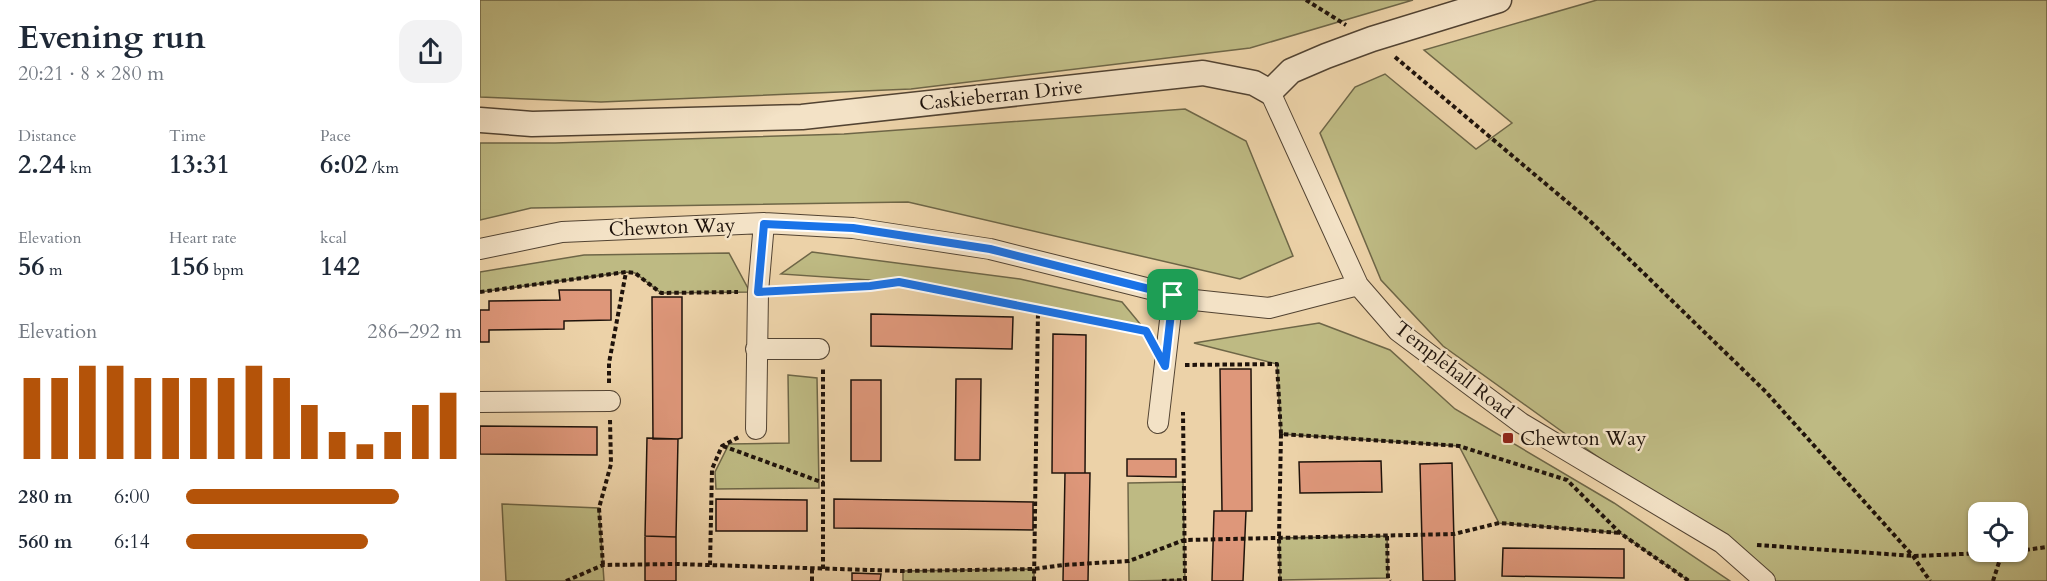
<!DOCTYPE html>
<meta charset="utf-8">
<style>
:root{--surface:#fff;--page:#f2f2f3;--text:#1f2937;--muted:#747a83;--accent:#b45309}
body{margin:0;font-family:Cardo,serif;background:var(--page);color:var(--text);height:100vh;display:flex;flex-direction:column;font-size:22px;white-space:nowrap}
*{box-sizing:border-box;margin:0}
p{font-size:20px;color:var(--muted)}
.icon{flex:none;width:33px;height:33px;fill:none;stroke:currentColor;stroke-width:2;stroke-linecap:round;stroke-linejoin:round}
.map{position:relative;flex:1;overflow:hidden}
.details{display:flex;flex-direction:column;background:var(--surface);width:480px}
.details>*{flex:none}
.fabs{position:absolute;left:1488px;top:502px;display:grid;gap:12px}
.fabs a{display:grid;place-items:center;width:60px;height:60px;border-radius:12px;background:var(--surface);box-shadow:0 2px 4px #0004;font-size:30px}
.pin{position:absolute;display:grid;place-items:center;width:51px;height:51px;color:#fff;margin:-26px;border-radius:12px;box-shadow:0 3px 9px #0006}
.round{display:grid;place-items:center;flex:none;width:63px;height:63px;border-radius:18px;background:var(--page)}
.overview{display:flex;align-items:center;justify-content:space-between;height:102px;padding:0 18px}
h1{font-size:33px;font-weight:600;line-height:45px}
.metrics{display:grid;grid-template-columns:repeat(3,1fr);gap:9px;height:102px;padding:6px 18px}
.metrics div{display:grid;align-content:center}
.metrics b{font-size:26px;font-weight:600}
.metrics small{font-size:16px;font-weight:400}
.metrics p{font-size:16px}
.chart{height:168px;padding:12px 18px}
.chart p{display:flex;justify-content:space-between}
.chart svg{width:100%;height:108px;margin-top:6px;stroke:var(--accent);stroke-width:6}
ul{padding:0 18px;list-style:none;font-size:20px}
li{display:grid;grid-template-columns:96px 72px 1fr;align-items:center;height:45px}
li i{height:15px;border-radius:8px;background:var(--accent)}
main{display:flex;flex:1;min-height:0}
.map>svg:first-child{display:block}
.green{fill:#beba83;stroke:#6e6647;stroke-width:1.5;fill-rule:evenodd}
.building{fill:#de977a;stroke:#1f130b;stroke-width:1.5}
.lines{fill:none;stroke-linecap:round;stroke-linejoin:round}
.minor-casing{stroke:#524332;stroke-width:22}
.tertiary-casing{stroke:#524332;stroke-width:27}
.path{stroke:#1f130b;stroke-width:4;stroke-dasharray:4.5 3;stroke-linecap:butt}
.minor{stroke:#f3e2c6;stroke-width:20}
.tertiary{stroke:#f3e2c6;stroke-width:24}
.route-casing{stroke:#fff;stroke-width:12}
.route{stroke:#1a73e8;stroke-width:8}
.poi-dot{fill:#8f2418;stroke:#f3e2c6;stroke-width:2}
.labels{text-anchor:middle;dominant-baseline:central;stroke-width:5;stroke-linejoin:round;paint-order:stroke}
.street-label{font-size:20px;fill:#1f130b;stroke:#f3e2c6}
.poi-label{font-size:20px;fill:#1f130b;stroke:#f3e2c6;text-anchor:start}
</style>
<main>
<section class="details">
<div class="overview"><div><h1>Evening run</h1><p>20:21 · 8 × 280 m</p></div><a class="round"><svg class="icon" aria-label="share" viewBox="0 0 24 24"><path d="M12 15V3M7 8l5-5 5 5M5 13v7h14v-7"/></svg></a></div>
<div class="metrics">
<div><p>Distance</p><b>2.24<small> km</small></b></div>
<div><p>Time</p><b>13:31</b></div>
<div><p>Pace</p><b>6:02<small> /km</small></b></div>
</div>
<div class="metrics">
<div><p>Elevation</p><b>56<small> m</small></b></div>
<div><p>Heart rate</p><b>156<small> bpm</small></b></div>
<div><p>kcal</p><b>142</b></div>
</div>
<div class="chart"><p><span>Elevation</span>286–292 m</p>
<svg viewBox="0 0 160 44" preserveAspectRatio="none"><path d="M5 44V11M15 44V11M25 44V6M35 44V6M45 44V11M55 44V11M65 44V11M75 44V11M85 44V6M95 44V11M105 44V22M115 44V33M125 44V38M135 44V33M145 44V22M155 44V17"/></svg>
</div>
<ul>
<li><b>280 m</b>6:00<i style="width:77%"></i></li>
<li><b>560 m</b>6:14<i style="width:66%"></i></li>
</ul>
</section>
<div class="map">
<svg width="1567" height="581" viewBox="0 0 1567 581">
<rect width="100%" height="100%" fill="#ecd2a8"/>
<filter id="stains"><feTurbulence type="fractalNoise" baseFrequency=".00333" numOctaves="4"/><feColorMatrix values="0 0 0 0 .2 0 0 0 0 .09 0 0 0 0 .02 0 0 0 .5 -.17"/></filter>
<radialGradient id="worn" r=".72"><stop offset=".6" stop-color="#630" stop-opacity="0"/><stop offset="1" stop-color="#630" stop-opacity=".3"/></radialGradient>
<path class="green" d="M 0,0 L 933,0 L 770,48 L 431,89 L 121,102 L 0,97 Z
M 1117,0 L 1567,0 L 1567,581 L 1285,581 L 1242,543 L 1098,443 L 963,346 L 901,280 L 840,133 L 875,87 L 905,74 L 996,149 L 1032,123 L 944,50 ZM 1498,513 L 1538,513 L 1538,552 L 1498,552 Z
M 705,109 L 766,141 L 813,256 L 760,279 L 428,202 L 51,208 L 0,220 L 0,143 L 75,143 L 364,134 Z
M 332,252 L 540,279 L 642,302 L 666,331 L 419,282 L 301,274 Z
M 249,253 L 270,292 L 181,293 L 155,273 L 146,272 L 0,292 L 0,272 L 104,255 Z
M 839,323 L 910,350 L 975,409 L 1134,503 L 1250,581 L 1209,581 L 1140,533 L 1019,523 L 979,446 L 801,434 L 797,364 L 714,343 Z
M 308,375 L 337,378 L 339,488 L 236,489 L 235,472 L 249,444 L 309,443 Z
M 703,482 L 705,580 L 649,581 L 648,483 Z
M 22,504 L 119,508 L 124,581 L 26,581 Z
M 907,536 L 908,578 L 800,580 L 799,538 Z
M 554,569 L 554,581 L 423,581 L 423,571 Z"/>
<path class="building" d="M 79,290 L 131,290 L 131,320 L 84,321 L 84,329 L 9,330 L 9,342 L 0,342 L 0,310 L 9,310 L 9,301 L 80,300 Z
M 172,297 L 202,297 L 202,438 L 198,439 L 173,439 Z
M 391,314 L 533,317 L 532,349 L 391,346 Z
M 573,334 L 606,335 L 605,473 L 572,473 Z
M 740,369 L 771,369 L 772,511 L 742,511 Z
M 476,379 L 501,379 L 500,460 L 475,460 Z
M 371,380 L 401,380 L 401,461 L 371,461 Z
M 0,426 L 117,427 L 117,455 L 0,454 Z
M 167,438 L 198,439 L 196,537 L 165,536 Z
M 647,459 L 696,459 L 696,477 L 647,476 Z
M 901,461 L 902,492 L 820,493 L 819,462 Z
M 972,463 L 975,581 L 943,581 L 940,464 Z
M 585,473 L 610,473 L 608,581 L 583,581 Z
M 236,499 L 327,500 L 327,531 L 236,531 Z
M 354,499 L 553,502 L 553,530 L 354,528 Z
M 734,511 L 766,511 L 763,581 L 732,581 Z
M 165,536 L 196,537 L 196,581 L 165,581 Z
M 1023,548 L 1144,549 L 1144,578 L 1022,576 Z
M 372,573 L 401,574 L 400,581 L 372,581 Z"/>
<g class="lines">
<g class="minor-casing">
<path id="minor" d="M 790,92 L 878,285 L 918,331 L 1041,423 L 1242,543 L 1285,581
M 0,249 L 82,232 L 284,223 L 373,228 L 510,249 L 714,300 L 789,308 L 878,285
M 276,349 L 339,349
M 0,402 L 130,401
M 678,423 L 693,295
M 276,429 L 278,292 L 284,223"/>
</g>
<g class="tertiary-casing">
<path id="tertiary" d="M 0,120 L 52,124 L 322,117 L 723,73 L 774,83 L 790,92 L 811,71 L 846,56 L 892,39 L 1019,0"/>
</g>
<path class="path" d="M 826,0 L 866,25
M 915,57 L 1111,222 L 1286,392 L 1433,556 L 1450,581
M 299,291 L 390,286 L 419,282 L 666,331 L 668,335
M 0,292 L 146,272 L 155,273 L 181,293 L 258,292
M 705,365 L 797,364 L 801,434 L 979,446 L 1087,480 L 1140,533 L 1209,581
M 129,383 L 129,363 L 146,272
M 243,446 L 344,483
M 907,536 L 908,578 L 910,581
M 1277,545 L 1435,556 L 1528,552
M 1538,551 L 1567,547
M 123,565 L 119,508 L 131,464 L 130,420
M 230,565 L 232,469 L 242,446 L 259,437
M 343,569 L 343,369
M 86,581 L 123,565 L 196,564 L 423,571 L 554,569 L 583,565 L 649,561 L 704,540 L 974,534 L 1019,523 L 1140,533
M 332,581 L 332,569
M 554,581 L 558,311
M 682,581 L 705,580 L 703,412
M 800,581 L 799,538 L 801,434
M 1513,581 L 1522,553"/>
<use href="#minor" class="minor"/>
<use href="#tertiary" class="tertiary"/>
</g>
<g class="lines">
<g class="route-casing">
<path id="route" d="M 284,224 L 373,228 L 510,249 L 693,295 L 685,366 L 666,331 L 419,282 L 390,286 L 278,292 Z"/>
</g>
<use href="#route" class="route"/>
</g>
<rect class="poi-dot" x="1022" y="432" width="12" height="12" rx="3"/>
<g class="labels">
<g class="street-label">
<text transform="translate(521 95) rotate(-6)">Caskieberran Drive</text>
<text transform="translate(192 227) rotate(-2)">Chewton Way</text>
<text transform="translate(974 370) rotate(38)">Templehall Road</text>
</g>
<g class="poi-label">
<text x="1040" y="438">Chewton Way</text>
</g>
</g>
<rect width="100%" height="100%" filter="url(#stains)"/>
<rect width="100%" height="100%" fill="url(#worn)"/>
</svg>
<div class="fabs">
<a><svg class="icon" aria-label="locate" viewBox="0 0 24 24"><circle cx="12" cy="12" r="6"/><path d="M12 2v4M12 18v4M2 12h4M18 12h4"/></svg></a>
</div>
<div class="pin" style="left:693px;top:295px;background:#1e9e55"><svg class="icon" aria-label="arrive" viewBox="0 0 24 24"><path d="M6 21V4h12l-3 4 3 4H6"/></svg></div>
</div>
</main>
